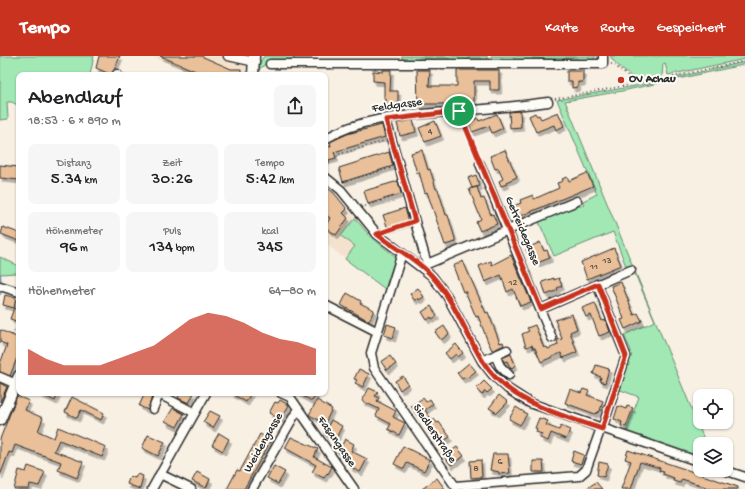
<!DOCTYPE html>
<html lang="de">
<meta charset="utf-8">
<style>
:root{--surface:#fff;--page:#f6f6f6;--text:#202124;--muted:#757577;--accent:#c8321e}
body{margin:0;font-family:"Gochi Hand",sans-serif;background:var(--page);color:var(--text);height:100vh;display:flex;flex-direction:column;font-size:15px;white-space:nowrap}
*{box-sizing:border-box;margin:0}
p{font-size:13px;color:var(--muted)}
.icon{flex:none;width:22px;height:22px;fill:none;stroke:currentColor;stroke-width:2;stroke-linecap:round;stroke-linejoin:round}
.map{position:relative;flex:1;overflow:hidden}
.details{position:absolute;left:16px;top:16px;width:312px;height:324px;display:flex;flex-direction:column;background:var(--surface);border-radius:8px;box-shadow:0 1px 3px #0004}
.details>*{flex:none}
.fabs{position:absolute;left:693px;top:333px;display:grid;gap:8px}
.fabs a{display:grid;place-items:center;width:40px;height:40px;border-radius:8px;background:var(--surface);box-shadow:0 1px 3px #0004;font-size:20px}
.pin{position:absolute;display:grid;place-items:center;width:34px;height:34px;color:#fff;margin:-17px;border:2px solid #fff;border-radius:50%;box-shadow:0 1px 4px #0007}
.round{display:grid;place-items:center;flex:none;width:42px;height:42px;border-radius:8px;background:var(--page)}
.summary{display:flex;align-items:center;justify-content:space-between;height:68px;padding:0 12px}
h1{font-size:22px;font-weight:600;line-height:30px}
.metrics{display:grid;grid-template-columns:repeat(3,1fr);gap:6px;height:68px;padding:4px 12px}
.metrics div{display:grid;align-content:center;border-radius:8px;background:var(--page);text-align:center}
.metrics b{font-size:17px;font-weight:600}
.metrics small{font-size:11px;font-weight:400}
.metrics p{font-size:11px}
.chart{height:112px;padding:8px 12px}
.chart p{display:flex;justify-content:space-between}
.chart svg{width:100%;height:72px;margin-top:4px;fill:var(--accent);opacity:.7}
header{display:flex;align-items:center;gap:24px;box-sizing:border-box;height:56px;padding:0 20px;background:var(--accent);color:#fff}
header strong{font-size:19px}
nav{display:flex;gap:22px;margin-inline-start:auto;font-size:14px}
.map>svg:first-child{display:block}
.built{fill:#f4e2ce}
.green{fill:#a1e8b5;stroke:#668a70}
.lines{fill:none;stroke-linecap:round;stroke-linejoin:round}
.stream{stroke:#698da2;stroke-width:2}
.building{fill:#e9c099;stroke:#2b2b2b;filter:url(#shadow)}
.minor-casing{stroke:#2b2b2b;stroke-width:11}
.major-casing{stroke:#2b2b2b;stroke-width:13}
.path{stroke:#2b2b2b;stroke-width:1.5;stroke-dasharray:1 3;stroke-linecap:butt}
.minor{stroke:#fdfcf7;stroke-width:8}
.major{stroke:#fdfcf7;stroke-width:10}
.route-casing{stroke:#fff;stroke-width:8}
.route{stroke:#c8321e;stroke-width:5}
.poi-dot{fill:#c8321e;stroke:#fdfcf7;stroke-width:1.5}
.labels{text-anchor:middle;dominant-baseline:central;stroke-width:4;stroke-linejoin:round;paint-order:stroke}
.number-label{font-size:10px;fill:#5a5046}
.poi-label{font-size:12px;font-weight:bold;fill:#2b2b2b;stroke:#fdfcf7;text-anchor:start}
.street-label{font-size:12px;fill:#2b2b2b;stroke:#fdfcf7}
</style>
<header>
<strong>Tempo</strong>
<nav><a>Karte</a><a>Route</a><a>Gespeichert</a></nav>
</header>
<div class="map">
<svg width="745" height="433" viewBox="0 0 745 433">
<defs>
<filter id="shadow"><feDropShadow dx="2.5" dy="4" stdDeviation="0" flood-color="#0004"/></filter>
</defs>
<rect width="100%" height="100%" fill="#f9f0e4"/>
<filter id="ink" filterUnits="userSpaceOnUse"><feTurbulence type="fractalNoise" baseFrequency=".025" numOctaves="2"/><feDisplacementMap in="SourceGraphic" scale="8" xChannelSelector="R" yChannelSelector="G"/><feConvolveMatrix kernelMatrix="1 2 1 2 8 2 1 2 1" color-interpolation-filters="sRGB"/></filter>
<g filter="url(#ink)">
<path class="built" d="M 151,0 L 244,0 L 244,10 L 246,11 L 246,19 L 195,19 Z
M 325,130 L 333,137 L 355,162 L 341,179 L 355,190 L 345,203 L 325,187 Z"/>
<path class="green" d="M 0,0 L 94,0 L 90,19 L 19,19 L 19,50 L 12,46 L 7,46 L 8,63 L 0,64 Z
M 264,0 L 294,0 L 294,3 L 268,6 L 257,15 L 260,6 Z
M 402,0 L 487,0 L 487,3 L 486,4 L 482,4 L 480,2 L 468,2 L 467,4 L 449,4 L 448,2 L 436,2 L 434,4 L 432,2 L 419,2 L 418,4 L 402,5 Z
M 491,0 L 596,0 L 592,5 L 578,5 L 577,2 L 565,2 L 565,4 L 533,2 L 531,5 L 500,2 L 499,5 L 492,5 Z
M 610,0 L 745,0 L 745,3 L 668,19 L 665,7 L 663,8 L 662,21 C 656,22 649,25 643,25 C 632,24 616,9 610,0 Z
M 745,6 L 745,8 L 738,10 L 622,35 L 565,45 L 706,388 L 700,388 L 700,401 L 626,376 L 639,341 L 618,333 L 631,295 L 624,279 L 655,265 L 632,211 L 627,213 L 613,176 L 554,200 L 538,164 L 553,158 L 584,149 L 583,145 L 597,138 L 557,44 L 652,27 Z
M 355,162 L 369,179 L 396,201 L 385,233 L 345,203 L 355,190 L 341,180 Z
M 0,201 L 19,210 L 18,217 L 0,218 Z"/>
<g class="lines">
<path class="stream" d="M 0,218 L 1,229
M 0,238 L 2,233"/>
</g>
<path class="building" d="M 99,0 L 120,0 L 112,19 L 96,12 Z
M 160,0 L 201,0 L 231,13 L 241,13 L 241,19 L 205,19 Z
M 383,14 L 391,14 L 390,35 L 398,35 L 398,50 L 386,50 L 386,43 L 384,43 L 384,26 L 373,25 L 373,15 L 383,16 Z
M 417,14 L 430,14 L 429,30 L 457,30 L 457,14 L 499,14 L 499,34 L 490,34 L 490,25 L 474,25 L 474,48 L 418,48 Z
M 567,15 L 583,15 L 583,26 L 578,26 L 578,31 L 572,32 L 572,25 L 567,25 Z
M 520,55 L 521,71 L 510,72 L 509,56 Z
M 558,56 L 564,70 L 556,74 L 554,69 L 536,76 L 529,60 L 535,57 L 537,60 L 539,59 L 541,63 Z
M 497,58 L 503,72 L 492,77 L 489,70 L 472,76 L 468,66 L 478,62 L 479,65 Z
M 413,64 L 416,76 L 400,80 L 397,67 Z
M 435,65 L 441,80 L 425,86 L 419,72 Z
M 382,69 L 385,81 L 334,96 L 336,102 L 325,105 L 325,91 L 331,90 L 330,86 L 347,78 Z
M 422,94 L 428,114 L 430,113 L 436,133 L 438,133 L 446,159 L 448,159 L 456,186 L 445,189 L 427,136 L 425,137 L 419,116 L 417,117 L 411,97 Z
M 505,94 L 517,121 L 506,126 L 507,128 L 501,130 L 499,125 L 503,123 L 498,112 L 495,113 L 490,100 Z
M 389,96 L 393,110 L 343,126 L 339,112 Z
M 0,109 L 19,111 L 19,124 L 0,122 Z
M 587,117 L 593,130 L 513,163 L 508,152 L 521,147 L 520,144 L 533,139 L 534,143 L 559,132 L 557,127 L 563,125 L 562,123 L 567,121 L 569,125 Z
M 476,119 L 480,130 L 472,132 L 468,122 Z
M 398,125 L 401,138 L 368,148 L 364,135 Z
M 325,130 L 334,137 L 347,153 L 343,157 L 348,162 L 336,179 L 325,171 L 330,162 L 325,158 Z
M 477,131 L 481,143 L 484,142 L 491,159 L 493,158 L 497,168 L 480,175 L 476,166 L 481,163 L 469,133 Z
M 405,152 L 409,166 L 388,173 L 383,159 Z
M 3,171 L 19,177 L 19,185 L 1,178 Z
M 540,186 L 544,195 L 547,194 L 550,202 L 537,207 L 534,200 L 530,202 L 526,193 Z
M 614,192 L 621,209 L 587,223 L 581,206 Z
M 511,199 L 531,246 L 520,250 L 513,233 L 507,236 L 501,219 L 485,226 L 479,210 L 491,205 L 492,209 Z
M 463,205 L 486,257 L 488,256 L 500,287 L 503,286 L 504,289 L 494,294 L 492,294 L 488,286 L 478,260 L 476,261 L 465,235 L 463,236 L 453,210 Z
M 554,222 L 554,224 L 559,222 L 562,230 L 557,232 L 558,234 L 546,239 L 542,226 Z
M 621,226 L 634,259 L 638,257 L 642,265 L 625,273 L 621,264 L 624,263 L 611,230 Z
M 418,232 L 424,241 L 419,244 L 418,242 L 415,245 L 410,238 Z
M 347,237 L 361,245 L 360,247 L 374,254 L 369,265 L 341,249 Z
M 5,239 L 16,242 L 14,252 L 3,249 Z
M 595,247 L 602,265 L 606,264 L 610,276 L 599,280 L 591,259 L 586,261 L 582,252 Z
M 431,250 L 437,260 L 432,263 L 431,261 L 427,264 L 422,256 Z
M 14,252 L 19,254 L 19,266 L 10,263 Z
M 572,258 L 577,273 L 570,276 L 577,296 L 563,302 L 561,297 L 541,306 L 535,292 L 533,292 L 532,289 L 526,291 L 522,278 L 529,275 L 527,272 L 535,269 L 544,292 L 547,291 L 548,293 L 558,289 L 557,284 L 562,283 L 555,264 Z
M 387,268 L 396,271 L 393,282 L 384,279 Z
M 444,270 L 449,278 L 441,284 L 435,276 Z
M 0,274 L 19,282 L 19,297 L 10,320 L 0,316 L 0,308 L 7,289 L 0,286 Z
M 456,288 L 463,297 L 458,301 L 456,298 L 450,303 L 445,297 Z
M 511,298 L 515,309 L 511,313 L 507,305 L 504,306 L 502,302 Z
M 390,300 L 396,308 L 387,314 L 381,306 Z
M 469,307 L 476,315 L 467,322 L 466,321 L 462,323 L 457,317 Z
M 596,309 L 609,313 L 605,327 L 600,325 L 601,321 L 593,318 Z
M 359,313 L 369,318 L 363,331 L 355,327 L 357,324 L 354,323 Z
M 403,320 L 408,328 L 400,334 L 395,325 Z
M 484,325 L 492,333 L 487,337 L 485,335 L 482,339 L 476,333 Z
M 0,327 L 7,331 L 0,346 Z
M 369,332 L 378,336 L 375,340 L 379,342 L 377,345 L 396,355 L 393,361 L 405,367 L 399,379 L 388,373 L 391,368 L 376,360 L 379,353 L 362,345 Z
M 570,333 L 581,337 L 583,333 L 589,335 L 587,339 L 603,345 L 600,355 L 595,358 L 565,347 Z
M 38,337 L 58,337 L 55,345 Z
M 145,337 L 153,337 L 148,354 L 139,350 Z
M 180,337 L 194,337 L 189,347 L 178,342 Z
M 231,337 L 251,337 L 246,346 Z
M 297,337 L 317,337 L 312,345 Z
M 499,339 L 508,346 L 497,357 L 489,352 Z
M 17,340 L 29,345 L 25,354 L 43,362 L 38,375 L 54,382 L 58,371 L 106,391 L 102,401 L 59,384 L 54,395 L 83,406 L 77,422 L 58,414 L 61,406 L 15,389 L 12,397 L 9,396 L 0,420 L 0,383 Z
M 72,341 L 104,357 L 101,364 L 81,354 L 77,362 L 65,356 Z
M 423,342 L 426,346 L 430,343 L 433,348 L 425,354 L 432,364 L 434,363 L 437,367 L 439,366 L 450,381 L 442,386 L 437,380 L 433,383 L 427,374 L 430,372 L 420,357 L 417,359 L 411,350 Z
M 280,344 L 289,349 L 281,364 L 269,357 L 275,346 L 278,347 Z
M 317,344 L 332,353 L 325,367 L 309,359 Z
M 618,350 L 626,353 L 627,350 L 633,352 L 626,371 L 621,370 L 622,366 L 614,363 Z
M 516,351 L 527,358 L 520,369 L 509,363 Z
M 173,352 L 184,358 L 177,371 L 165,365 Z
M 210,355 L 220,360 L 213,372 L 203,366 Z
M 539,362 L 548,365 L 546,369 L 559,374 L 561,370 L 570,374 L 566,383 L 551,377 L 548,385 L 540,382 L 542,378 L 536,376 L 537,373 L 535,372 Z
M 331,364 L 342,370 L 335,384 L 324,378 Z
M 219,377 L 229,383 L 223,395 L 212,389 Z
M 260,378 L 271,384 L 244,433 L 227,433 L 237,414 L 240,415 Z
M 148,379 L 165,386 L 158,400 L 142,392 Z
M 291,381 L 318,393 L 314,401 L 332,411 L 328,418 L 327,417 L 324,422 L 312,416 L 316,409 L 285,392 Z
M 345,383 L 354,388 L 351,395 L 367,403 L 360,416 L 350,411 L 353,405 L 338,397 Z
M 403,390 L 430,404 L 424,415 L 407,407 L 404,413 L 394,408 Z
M 457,391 L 464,400 L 451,409 L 444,400 Z
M 628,394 L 738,431 L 738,433 L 712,433 L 682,423 L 680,427 L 673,425 L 674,422 L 663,418 L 664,416 L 659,415 L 660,412 L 640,406 L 631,433 L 621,433 L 631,405 L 625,403 Z
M 574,395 L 584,399 L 581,408 L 571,405 Z
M 493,398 L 508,398 L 510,417 L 499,418 L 499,416 L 490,414 Z
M 481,404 L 482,421 L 471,422 L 470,405 Z
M 533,405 L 543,405 L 544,416 L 533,416 Z
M 599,406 L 608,408 L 604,421 L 597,419 Z
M 28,410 L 45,416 L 39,430 L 30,428 L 29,433 L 14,433 L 19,414 L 26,416 Z
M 274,410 L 285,416 L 278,428 L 267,422 Z
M 197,416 L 210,423 L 206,432 L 192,425 Z
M 137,418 L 143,420 L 140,433 L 127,428 L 130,420 L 135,422 Z
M 437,422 L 445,433 L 422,433 Z
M 596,426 L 602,433 L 586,433 Z"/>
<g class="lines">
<g class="minor-casing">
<path id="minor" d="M 228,0 L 255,6
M 270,8 L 603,8 L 603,0
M 117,19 L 117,18
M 386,64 L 427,208
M 325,83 C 364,59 415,59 459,55 C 489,53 519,50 548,46
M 480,108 L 552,282
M 325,121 L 341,134 L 377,178 L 432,220 L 447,240 L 482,305 L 493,319 L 508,333 L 530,347 L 700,406
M 402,197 L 371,297 L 374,312 L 455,430 L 579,420 L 586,414 L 601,372
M 423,212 L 427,208 L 577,145
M 597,228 L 626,300 L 602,373
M 0,230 L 19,236
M 325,249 L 376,275
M 541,253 L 631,214
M 495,299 L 500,310 L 509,319
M 482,305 L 507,294
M 0,321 L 16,328
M 281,337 L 290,341 L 354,433
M 153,353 L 159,338 L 195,357
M 724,414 L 745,421
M 160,418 L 191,433
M 152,433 L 206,337
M 252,433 L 298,353"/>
</g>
<g class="major-casing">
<path id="major" d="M 253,19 L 254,0
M 0,364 L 19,320"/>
</g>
<path class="path" d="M 611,8 L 613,8 L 636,27
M 555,43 L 666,22 L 745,5
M 462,63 L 478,102
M 325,107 L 338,103 L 337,99 L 384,85
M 343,126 L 391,112
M 365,150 L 399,139
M 386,175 L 407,168
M 19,269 L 18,273 L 19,274
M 12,279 L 14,275 L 18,273"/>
<use href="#minor" class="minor"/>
<use href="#major" class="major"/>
</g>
</g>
<g class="lines" filter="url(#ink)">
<g class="route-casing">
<path id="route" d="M 459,55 L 541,253 L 598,228 L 626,300 L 602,373 C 558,358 507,346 482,304 C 465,276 454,244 432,220 C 417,203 394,192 377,178 L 415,165 L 386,64 Z"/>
</g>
<use href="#route" class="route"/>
</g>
<circle class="poi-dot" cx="621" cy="24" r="4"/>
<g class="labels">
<g class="number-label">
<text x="430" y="76">4</text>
<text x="607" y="205">13</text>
<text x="594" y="211">11</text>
<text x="513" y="227">12</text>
<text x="500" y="406">6</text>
<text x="476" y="413">8</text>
</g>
<g class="poi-label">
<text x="629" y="24">OV Achau</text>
</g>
<g class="street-label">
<text transform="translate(397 50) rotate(-8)">Feldgasse</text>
<text transform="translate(522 175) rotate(67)">Getreidegasse</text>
<text transform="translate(434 378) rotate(56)">Siedlerstraße</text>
<text transform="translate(336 386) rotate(55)">Fasangasse</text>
<text transform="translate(264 387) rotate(-60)">Weidengasse</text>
</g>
</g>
</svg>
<div class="fabs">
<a><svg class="icon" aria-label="locate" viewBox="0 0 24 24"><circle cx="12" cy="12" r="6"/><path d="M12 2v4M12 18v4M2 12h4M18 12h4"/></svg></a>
<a><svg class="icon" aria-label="layers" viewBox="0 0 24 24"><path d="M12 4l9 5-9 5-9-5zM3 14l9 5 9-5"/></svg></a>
</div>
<div class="pin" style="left:459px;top:55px;background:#1e9e55"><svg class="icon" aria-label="arrive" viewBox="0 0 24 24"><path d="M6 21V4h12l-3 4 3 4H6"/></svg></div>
<section class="details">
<div class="summary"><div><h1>Abendlauf</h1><p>18:53 · 6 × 890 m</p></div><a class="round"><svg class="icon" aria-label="share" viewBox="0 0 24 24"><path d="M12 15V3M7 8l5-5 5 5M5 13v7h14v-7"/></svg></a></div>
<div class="metrics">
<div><p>Distanz</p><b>5.34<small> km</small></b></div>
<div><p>Zeit</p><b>30:26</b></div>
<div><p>Tempo</p><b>5:42<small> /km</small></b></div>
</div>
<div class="metrics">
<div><p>Höhenmeter</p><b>96<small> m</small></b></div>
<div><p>Puls</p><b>134<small> bpm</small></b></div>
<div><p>kcal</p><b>345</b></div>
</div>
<div class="chart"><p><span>Höhenmeter</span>64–80 m</p>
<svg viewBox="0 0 160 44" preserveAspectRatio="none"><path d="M0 44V28L10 34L20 38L30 38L40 38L50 34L60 30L70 26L80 18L90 10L100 6L110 8L120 12L130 18L140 22L150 24L160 28V44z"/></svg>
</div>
</section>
</div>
